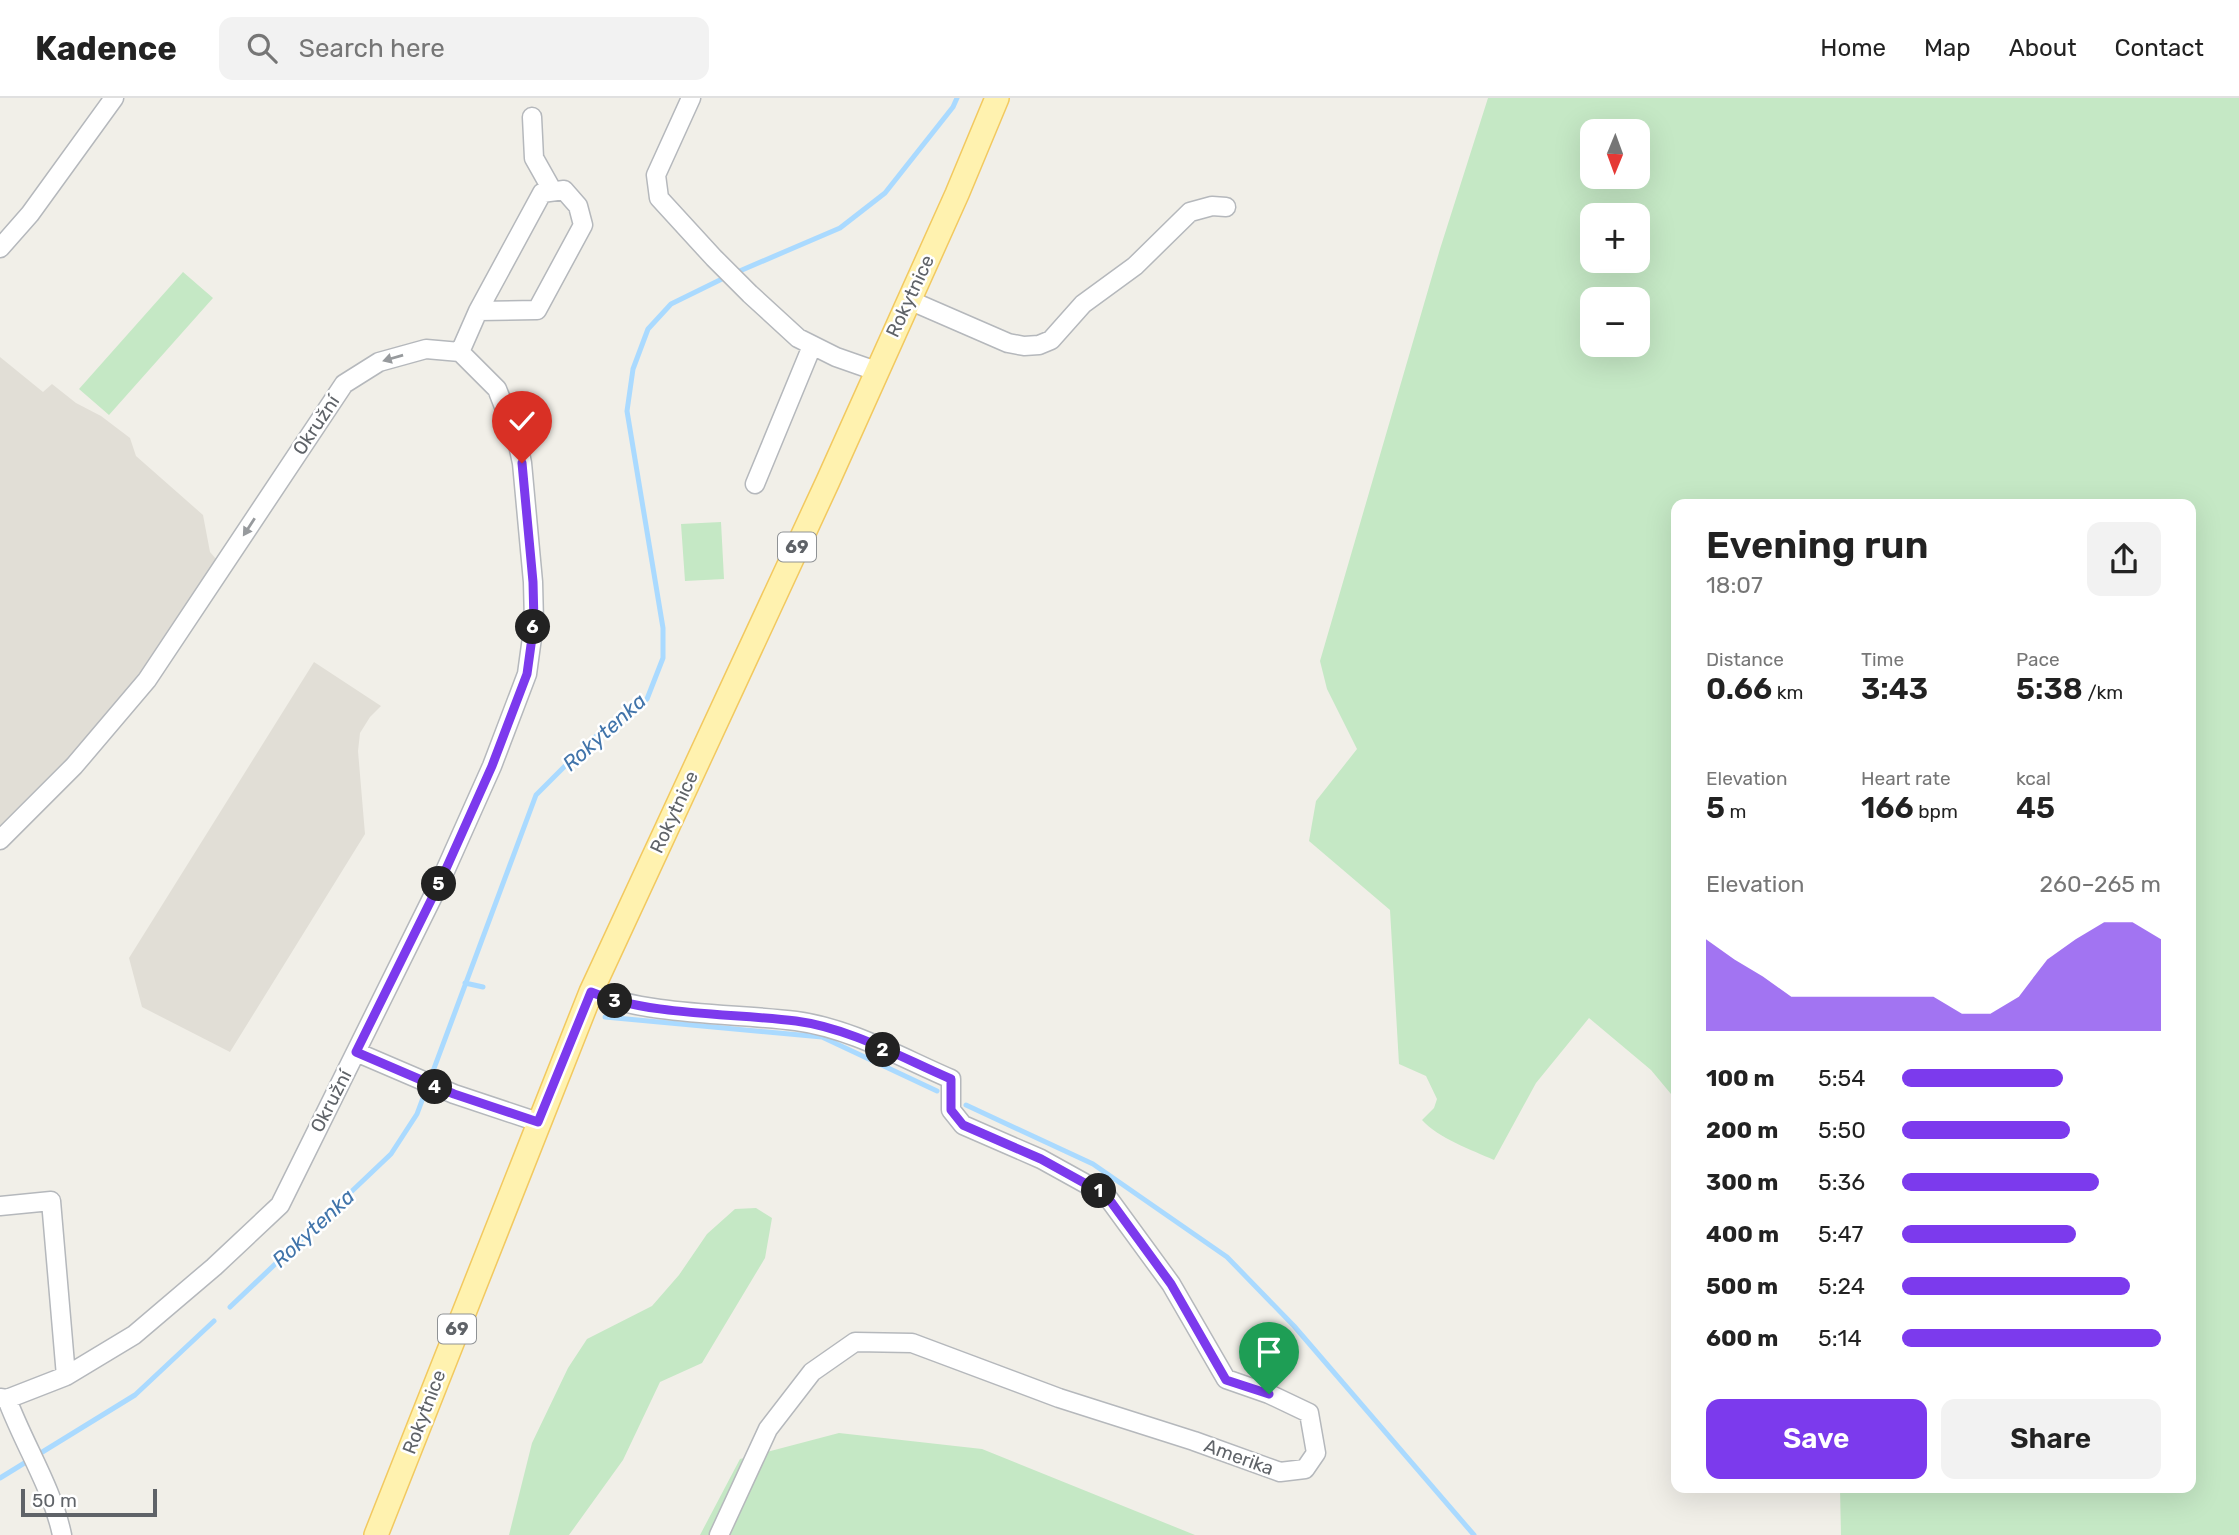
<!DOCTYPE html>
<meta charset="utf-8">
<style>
:root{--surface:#fff;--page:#f2f2f2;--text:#222;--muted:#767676;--line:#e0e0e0;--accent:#7c3aed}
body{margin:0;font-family:Rubik,sans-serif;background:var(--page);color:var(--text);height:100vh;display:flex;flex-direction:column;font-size:26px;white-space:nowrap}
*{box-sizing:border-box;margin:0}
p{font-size:23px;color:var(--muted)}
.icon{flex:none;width:38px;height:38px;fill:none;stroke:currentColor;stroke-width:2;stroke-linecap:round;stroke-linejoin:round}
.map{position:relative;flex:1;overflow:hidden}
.details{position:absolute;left:1671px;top:401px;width:525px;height:994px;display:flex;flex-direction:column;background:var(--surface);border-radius:14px;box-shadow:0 7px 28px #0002}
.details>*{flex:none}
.needle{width:46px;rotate:181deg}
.fabs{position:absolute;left:1580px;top:21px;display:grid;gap:14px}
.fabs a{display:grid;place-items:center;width:70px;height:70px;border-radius:14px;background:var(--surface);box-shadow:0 7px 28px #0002;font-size:35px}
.scale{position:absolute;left:21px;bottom:18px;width:136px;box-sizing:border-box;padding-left:7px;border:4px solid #5f6368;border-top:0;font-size:19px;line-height:24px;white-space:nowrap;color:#5f6368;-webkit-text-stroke:5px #fff;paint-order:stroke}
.pin{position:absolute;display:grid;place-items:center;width:60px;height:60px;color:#fff;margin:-72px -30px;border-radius:50% 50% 50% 0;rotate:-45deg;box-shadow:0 0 7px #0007}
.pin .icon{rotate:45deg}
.km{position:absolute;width:35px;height:35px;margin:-18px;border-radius:50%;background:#222;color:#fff;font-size:19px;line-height:35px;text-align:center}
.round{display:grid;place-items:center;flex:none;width:74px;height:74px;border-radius:14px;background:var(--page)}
.head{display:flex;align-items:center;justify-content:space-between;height:119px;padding:0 35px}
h1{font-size:38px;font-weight:600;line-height:52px}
.metrics{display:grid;grid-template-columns:repeat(3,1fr);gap:10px;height:119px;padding:7px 35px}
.metrics div{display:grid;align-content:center}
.metrics b{font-size:30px;font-weight:600}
.metrics small{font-size:19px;font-weight:400}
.metrics p{font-size:19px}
.chart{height:196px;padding:14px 35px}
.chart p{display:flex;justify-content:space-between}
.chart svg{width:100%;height:126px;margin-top:7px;fill:var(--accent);opacity:.7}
.cta{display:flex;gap:14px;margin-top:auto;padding:14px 35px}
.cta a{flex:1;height:80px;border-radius:14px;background:var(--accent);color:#fff;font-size:28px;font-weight:600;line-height:80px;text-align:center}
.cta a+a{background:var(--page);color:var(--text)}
ul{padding:0 35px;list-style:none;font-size:23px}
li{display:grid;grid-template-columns:112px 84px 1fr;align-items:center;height:52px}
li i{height:18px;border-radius:9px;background:var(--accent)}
header{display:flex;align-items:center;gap:42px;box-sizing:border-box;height:98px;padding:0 35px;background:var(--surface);border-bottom:2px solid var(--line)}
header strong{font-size:33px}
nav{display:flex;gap:38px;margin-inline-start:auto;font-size:24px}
.search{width:490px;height:63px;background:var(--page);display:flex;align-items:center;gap:18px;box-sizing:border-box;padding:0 24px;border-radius:14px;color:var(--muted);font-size:26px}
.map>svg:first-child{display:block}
.education{fill:#e1ded6}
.green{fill:#c5e8c5;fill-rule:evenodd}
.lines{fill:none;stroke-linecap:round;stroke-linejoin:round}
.stream{stroke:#aadaff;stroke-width:5}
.minor-casing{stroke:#b5b8bc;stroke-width:21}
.major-casing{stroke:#f2c960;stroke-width:26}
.minor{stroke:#fff;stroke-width:18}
.major{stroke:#fff2af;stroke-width:23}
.oneway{fill:#979a9d}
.route-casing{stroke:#fff;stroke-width:14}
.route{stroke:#7c3aed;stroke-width:9}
.labels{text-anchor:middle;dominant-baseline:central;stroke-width:5;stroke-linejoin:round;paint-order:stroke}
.shield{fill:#fff;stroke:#8f9295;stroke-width:2}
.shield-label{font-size:18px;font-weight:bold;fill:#5f6368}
.street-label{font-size:19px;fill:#5f6368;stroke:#fff}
.water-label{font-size:21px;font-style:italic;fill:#4174aa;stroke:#fff}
</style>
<header>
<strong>Kadence</strong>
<div class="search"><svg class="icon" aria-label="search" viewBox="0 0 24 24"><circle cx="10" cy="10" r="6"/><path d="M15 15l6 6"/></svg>Search here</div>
<nav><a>Home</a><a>Map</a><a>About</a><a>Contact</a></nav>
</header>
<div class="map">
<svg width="2239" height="1437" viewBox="0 0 2239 1437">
<rect width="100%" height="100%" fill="#f1efe8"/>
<path class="education" d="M 0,259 L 43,294 L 52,286 L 76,305 L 101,318 L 130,340 L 136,358 L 203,417 L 210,454 L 223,469 L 147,582 L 0,742 Z
M 314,564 L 381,608 L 370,619 L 360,635 L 358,653 L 365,736 L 230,954 L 142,909 L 129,860 Z"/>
<path class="green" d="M 1488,0 L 2239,0 L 2239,1437 L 1841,1437 L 1840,1390 L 2191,1390 L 2191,406 L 1676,406 L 1676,1002 L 1651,972 L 1589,920 L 1536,985 L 1494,1062 C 1472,1052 1438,1040 1422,1022 L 1434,1010 L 1437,1001 L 1426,978 L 1399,966 L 1390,812 L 1309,743 L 1316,703 L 1357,651 L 1327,591 L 1320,563 L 1440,151 ZM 1638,33 L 1638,79 L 1592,79 L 1592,33 ZM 1638,117 L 1638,163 L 1592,163 L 1592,117 ZM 1592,201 L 1638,201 L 1638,247 L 1592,247 Z
M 183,174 L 213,200 L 109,317 L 79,291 Z
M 721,424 L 724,481 L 685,483 L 681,426 Z
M 756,1110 L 772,1120 L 765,1160 L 702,1265 L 660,1284 L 623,1362 L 569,1437 L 509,1437 L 532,1345 L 568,1270 L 587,1241 L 652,1208 L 679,1177 L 707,1136 L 735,1111 Z
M 839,1335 L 982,1351 L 1195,1437 L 700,1437 L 740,1361 Z"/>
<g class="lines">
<path class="stream" d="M 735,175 L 840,130 L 885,95 L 953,9 L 957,0
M 465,885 L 483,889
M 605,919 L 822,939 L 937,993
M 966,1007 L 1093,1066 L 1227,1159 L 1294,1228 L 1474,1437
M 230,1209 L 391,1056 L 417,1016 L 536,697 L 591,642 L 647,601 L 663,560 L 663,530 L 627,313 L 633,271 L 648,231 L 671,206 L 726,179
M 0,1380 L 135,1297 L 214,1223"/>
<g class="minor-casing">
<path id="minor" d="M 691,0 L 656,77 L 659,100 L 714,160 L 750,196 L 798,240 L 836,259 L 876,273
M 532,19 L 534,60 L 552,92
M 0,150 L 30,116 L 114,0
M 909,202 L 1008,245 L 1024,248 L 1039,247 L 1051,242 L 1083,206 L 1135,168 L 1190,114 L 1212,108 L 1226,109
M 460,254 L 478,213 L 537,212 L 583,127 L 578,108 L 564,92 L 542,95 L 478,213
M 755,386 L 812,248
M 0,742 L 74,668 L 147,582 L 344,286 L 379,264 L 426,251 L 460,254 L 497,291 L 517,342 L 522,365 L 533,484 L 534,525 L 527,576 L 492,668 L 441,782 L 280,1107 L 214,1169 L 134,1237 L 66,1278 L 7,1301 L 0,1300
M 591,894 C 650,918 732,915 796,923 C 850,930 902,960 951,981 L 951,1012 L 963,1027 L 1041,1061 L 1106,1097 L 1171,1186 L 1226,1281 L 1269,1296 L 1309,1315 L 1316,1355 L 1305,1371 L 1280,1374 L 1194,1343 L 1059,1300 L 912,1245 L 855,1244 L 812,1274 L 768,1331 L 719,1437
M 356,954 L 454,996 L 538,1024
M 0,1108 L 51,1103 L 66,1278
M 7,1301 C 24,1347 52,1389 62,1437"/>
</g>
<g class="major-casing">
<path id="major" d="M 376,1437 L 591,894 L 828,383 L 957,96 L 997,0"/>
</g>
<use href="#minor" class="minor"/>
<use href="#major" class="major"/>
</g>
<defs><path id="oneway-solid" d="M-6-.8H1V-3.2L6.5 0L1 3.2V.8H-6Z" transform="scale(1.75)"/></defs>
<g class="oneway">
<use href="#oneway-solid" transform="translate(393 260) rotate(164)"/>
<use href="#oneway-solid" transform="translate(249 429) rotate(123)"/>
</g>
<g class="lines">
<g class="route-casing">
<path id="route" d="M 522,365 L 533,484 L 534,525 L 527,576 L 492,668 L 441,782 L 356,954 L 454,996 L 538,1024 L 591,894 C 650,918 732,915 796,923 C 850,930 902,960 951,981 L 951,1012 L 963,1027 L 1041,1061 L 1106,1097 L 1171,1186 L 1226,1282 L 1269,1296"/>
</g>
<use href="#route" class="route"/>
</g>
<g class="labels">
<g class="shield">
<rect x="778" y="434.5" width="38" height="29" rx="5"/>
<rect x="438" y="1216.5" width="38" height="29" rx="5"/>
</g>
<g class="shield-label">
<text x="797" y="449">69</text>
<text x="457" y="1231">69</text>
</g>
<g class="street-label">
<text transform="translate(910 198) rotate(-65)">Rokytnice</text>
<text transform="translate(316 327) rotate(-56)">Okružní</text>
<text transform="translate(674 714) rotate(-65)">Rokytnice</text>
<text transform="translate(331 1003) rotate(-63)">Okružní</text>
<text transform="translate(424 1314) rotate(-69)">Rokytnice</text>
<text transform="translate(1239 1359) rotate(20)">Amerika</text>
</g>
<g class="water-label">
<text transform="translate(604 634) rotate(-42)">Rokytenka</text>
<text transform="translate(313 1130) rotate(-43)">Rokytenka</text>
</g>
</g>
</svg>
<div class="fabs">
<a><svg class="needle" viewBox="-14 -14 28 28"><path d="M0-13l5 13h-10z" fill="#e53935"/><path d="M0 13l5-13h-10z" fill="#767676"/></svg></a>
<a>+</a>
<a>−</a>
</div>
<div class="scale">50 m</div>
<div class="pin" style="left:1269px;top:1296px;background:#1e9e55"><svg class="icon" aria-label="arrive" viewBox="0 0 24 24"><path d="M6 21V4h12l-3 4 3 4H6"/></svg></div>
<div class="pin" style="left:522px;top:365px;background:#d93025"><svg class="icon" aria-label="check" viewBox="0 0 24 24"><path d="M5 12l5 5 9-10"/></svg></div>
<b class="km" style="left:1099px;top:1093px">1</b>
<b class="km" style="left:883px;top:952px">2</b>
<b class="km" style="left:615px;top:903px">3</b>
<b class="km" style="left:435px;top:989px">4</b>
<b class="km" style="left:439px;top:786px">5</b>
<b class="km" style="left:533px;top:529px">6</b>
<section class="details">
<div class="head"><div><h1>Evening run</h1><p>18:07</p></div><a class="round"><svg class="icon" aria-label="share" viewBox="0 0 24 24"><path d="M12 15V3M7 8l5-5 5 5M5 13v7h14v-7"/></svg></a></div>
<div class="metrics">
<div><p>Distance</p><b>0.66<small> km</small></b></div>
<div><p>Time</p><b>3:43</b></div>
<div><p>Pace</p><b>5:38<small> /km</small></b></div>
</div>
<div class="metrics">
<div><p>Elevation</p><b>5<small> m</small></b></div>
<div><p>Heart rate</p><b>166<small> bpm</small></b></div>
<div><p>kcal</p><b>45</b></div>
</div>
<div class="chart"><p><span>Elevation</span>260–265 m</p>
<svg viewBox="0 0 160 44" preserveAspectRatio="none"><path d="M0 44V12L10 19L20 25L30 32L40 32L50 32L60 32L70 32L80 32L90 38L100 38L110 32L120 19L130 12L140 6L150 6L160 12V44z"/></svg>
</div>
<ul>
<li><b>100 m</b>5:54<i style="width:62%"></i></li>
<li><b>200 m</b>5:50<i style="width:65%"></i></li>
<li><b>300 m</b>5:36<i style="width:76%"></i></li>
<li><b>400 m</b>5:47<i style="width:67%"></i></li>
<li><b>500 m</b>5:24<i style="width:88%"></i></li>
<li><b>600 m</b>5:14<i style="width:100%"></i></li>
</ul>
<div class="cta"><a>Save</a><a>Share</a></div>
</section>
</div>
